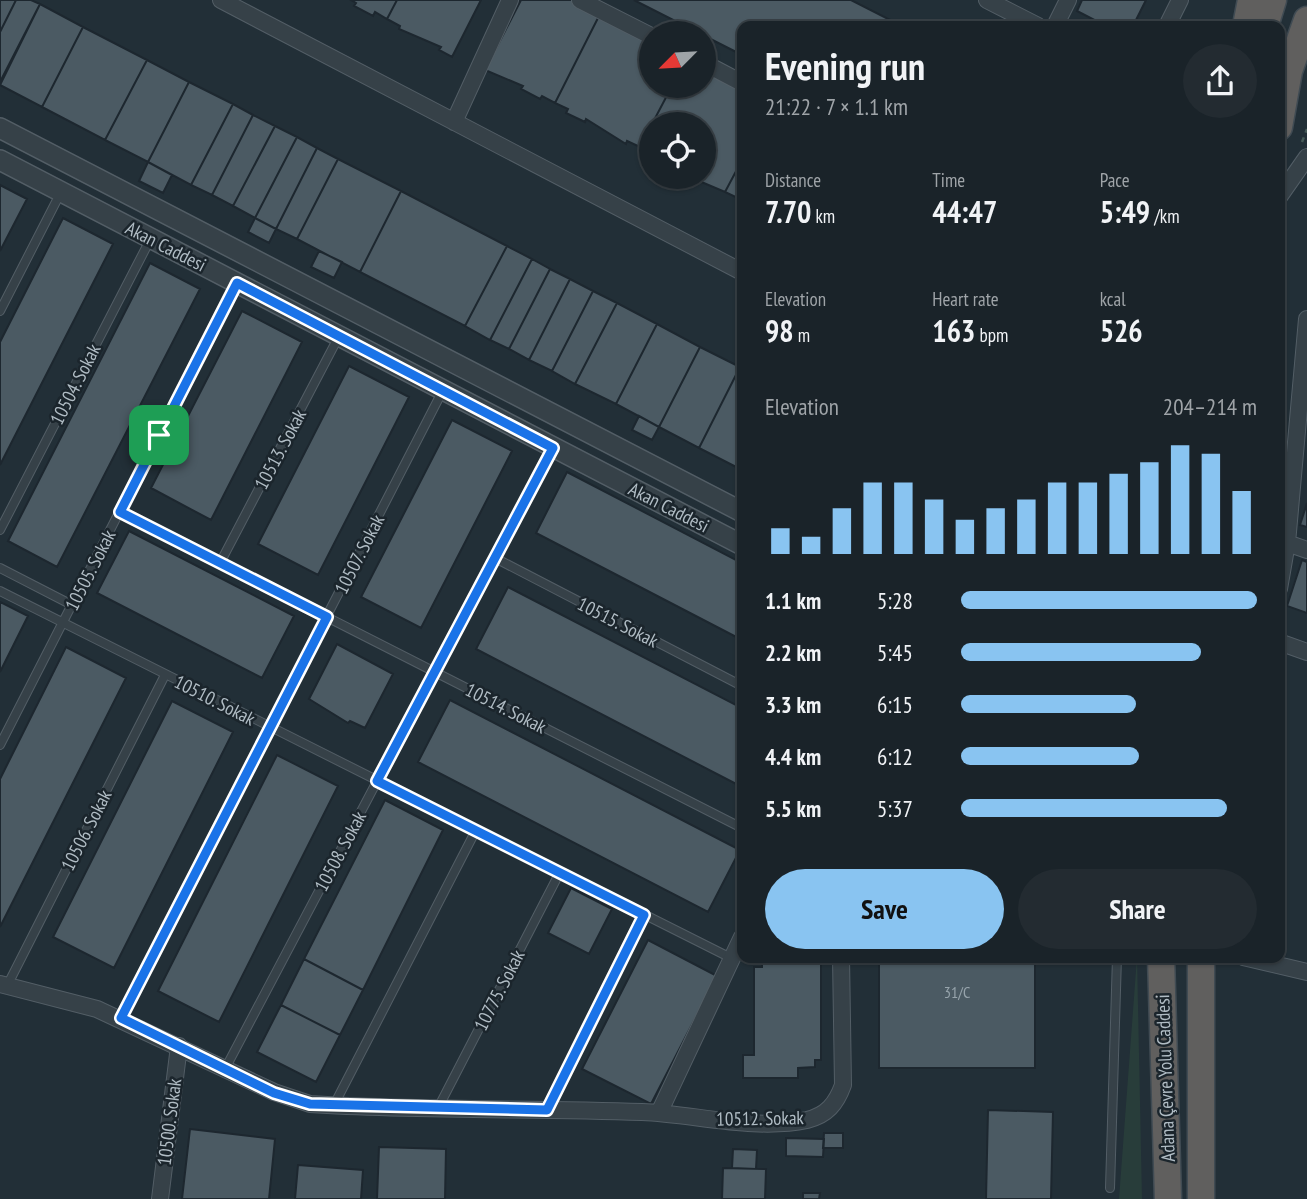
<!DOCTYPE html>
<meta charset="utf-8">
<style>
:root{--surface:#1a2329;--page:#232b31;--text:#f1f3f6;--muted:#9fa4a8;--line:#384046;--accent:#89c4f1}
body{margin:0;font-family:"PT Sans Narrow",sans-serif;background:var(--page);color:var(--text);height:100vh;display:flex;flex-direction:column;font-size:26px;white-space:nowrap}
*{box-sizing:border-box;margin:0}
p{font-size:23px;color:var(--muted)}
.icon{flex:none;width:38px;height:38px;fill:none;stroke:currentColor;stroke-width:2;stroke-linecap:round;stroke-linejoin:round}
.map{position:relative;flex:1;overflow:hidden}
.side{position:absolute;left:737px;top:21px;width:548px;height:942px;display:flex;flex-direction:column;background:var(--surface);border-radius:14px;box-shadow:0 2px 5px #0004,0 0 0 2px var(--line)}
.side>*{flex:none}
.needle{width:46px;rotate:246deg}
.tools{position:absolute;left:639px;top:21px;display:grid;gap:14px}
.tools a{display:grid;place-items:center;width:77px;height:77px;border-radius:50%;background:var(--surface);box-shadow:0 2px 5px #0004,0 0 0 2px var(--line);font-size:35px}
.pin{position:absolute;display:grid;place-items:center;width:60px;height:60px;color:#fff;margin:-30px;border-radius:14px;box-shadow:0 4px 10px #0006}
.round{display:grid;place-items:center;flex:none;width:74px;height:74px;border-radius:37px;background:var(--page)}
.summary{display:flex;align-items:center;justify-content:space-between;height:119px;padding:0 28px}
h1{font-size:38px;font-weight:600;line-height:52px}
.stats{display:grid;grid-template-columns:repeat(3,1fr);gap:10px;height:119px;padding:7px 28px}
.stats div{display:grid;align-content:center}
.stats b{font-size:30px;font-weight:600}
.stats small{font-size:19px;font-weight:400}
.stats p{font-size:19px}
.chart{height:196px;padding:14px 28px}
.chart p{display:flex;justify-content:space-between}
.chart svg{width:100%;height:126px;margin-top:7px;stroke:var(--accent);stroke-width:6}
.button{display:flex;gap:14px;margin-top:auto;padding:14px 28px}
.button a{flex:1;height:80px;border-radius:42px;background:var(--accent);color:#111;font-size:28px;font-weight:600;line-height:80px;text-align:center}
.button a+a{background:var(--page);color:var(--text)}
ul{padding:0 28px;list-style:none;font-size:23px}
li{display:grid;grid-template-columns:112px 84px 1fr;align-items:center;height:52px}
li i{height:18px;border-radius:9px;background:var(--accent)}
.map>svg:first-child{display:block}
.green{fill:#283d3a}
.building{fill:#4b5a63;stroke:#1d272f;stroke-width:2}
.lines{fill:none;stroke-linecap:round;stroke-linejoin:round}
.service-casing{stroke:#535e66;stroke-width:10}
.minor-casing{stroke:#535e66;stroke-width:18}
.tertiary-casing{stroke:#535e66;stroke-width:22}
.trunk-casing{stroke:#404b53;stroke-width:29}
.path{stroke:#465a58;stroke-width:2.5;stroke-dasharray:5 5;stroke-linecap:butt}
.service{stroke:#364148;stroke-width:8}
.minor{stroke:#364148;stroke-width:16}
.tertiary{stroke:#364148;stroke-width:19}
.trunk{stroke:#605f5e;stroke-width:26}
.route-casing{stroke:#fff;stroke-width:14}
.route{stroke:#1a73e8;stroke-width:9}
.labels{text-anchor:middle;dominant-baseline:central;stroke-width:5;stroke-linejoin:round;paint-order:stroke}
.number-label{font-size:16px;fill:#97a4ac}
.street-label{font-size:19px;fill:#b0bcc4;stroke:#1b252c}
</style>
<div class="map">
<svg width="1307" height="1199" viewBox="0 0 1307 1199">
<rect width="100%" height="100%" fill="#222f37"/>
<path class="green" d="M 1137,957 L 1142,1199 L 1119,1199 Z"/>
<path class="building" d="M 0,0 L 16,0 L 0,32 Z
M 16,0 L 31,0 L 40,4 L 0,82 L 0,32 Z
M 351,0 L 397,0 L 387,19 L 375,12 L 373,16 L 354,6 L 356,3 Z
M 397,0 L 481,0 L 452,57 L 439,50 L 441,47 L 399,29 L 400,26 L 387,19 Z
M 521,0 L 579,0 L 601,12 L 555,103 L 542,96 L 540,99 L 521,89 L 523,86 L 485,70 Z
M 634,0 L 851,0 L 902,26 L 742,26 L 742,55 Z
M 1082,0 L 1146,0 L 1133,26 L 1106,26 L 1077,11 Z
M 40,4 L 83,27 L 42,107 L 0,85 Z
M 601,12 L 651,38 L 651,86 L 672,86 L 640,147 L 627,141 L 626,144 L 586,119 L 585,122 L 566,113 L 568,109 L 555,103 Z
M 83,27 L 147,60 L 105,140 L 42,107 Z
M 147,60 L 189,82 L 148,162 L 105,140 Z
M 704,65 L 742,85 L 742,160 L 725,192 L 692,178 L 704,177 L 704,124 L 652,124 L 672,86 L 704,86 Z
M 189,82 L 233,104 L 191,185 L 148,162 Z
M 233,104 L 253,115 L 212,195 L 191,185 Z
M 253,115 L 275,126 L 233,206 L 212,195 Z
M 275,126 L 297,137 L 255,218 L 233,206 Z
M 651,126 L 651,153 L 640,147 Z
M 297,137 L 317,148 L 276,229 L 255,218 Z
M 317,148 L 338,159 L 297,239 L 276,229 Z
M 338,159 L 401,191 L 360,272 L 297,239 Z
M 742,160 L 742,204 L 737,202 L 738,198 L 725,192 Z
M 148,162 L 172,175 L 163,193 L 139,181 Z
M 0,185 L 27,199 L 0,251 Z
M 401,191 L 507,246 L 465,326 L 360,272 Z
M 63,218 L 113,244 L 0,465 L 0,342 Z
M 255,218 L 276,229 L 269,243 L 248,232 Z
M 507,246 L 532,259 L 490,340 L 465,326 Z
M 319,251 L 342,262 L 334,278 L 311,267 Z
M 532,259 L 550,269 L 509,349 L 490,340 Z
M 150,263 L 200,289 L 57,567 L 8,541 Z
M 550,269 L 570,279 L 529,360 L 509,349 Z
M 570,279 L 593,291 L 552,371 L 529,360 Z
M 593,291 L 617,303 L 575,384 L 552,371 Z
M 617,303 L 657,324 L 616,404 L 575,384 Z
M 242,311 L 302,342 L 211,520 L 151,488 Z
M 657,324 L 700,347 L 659,427 L 616,404 Z
M 700,347 L 740,367 L 699,448 L 659,427 Z
M 349,366 L 409,397 L 318,575 L 258,544 Z
M 740,367 L 742,368 L 742,470 L 699,448 Z
M 639,416 L 659,427 L 652,440 L 632,430 Z
M 452,420 L 512,451 L 421,628 L 361,597 Z
M 567,472 L 742,563 L 742,640 L 536,533 Z
M 1307,503 L 1307,527 L 1300,525 Z
M 129,531 L 294,616 L 262,678 L 97,593 Z
M 1302,560 L 1307,562 L 1307,613 L 1287,606 Z
M 508,587 L 742,708 L 742,787 L 476,649 Z
M 0,602 L 28,616 L 0,672 Z
M 337,644 L 393,674 L 365,728 L 350,721 L 348,723 L 309,699 Z
M 66,647 L 126,678 L 0,927 L 0,779 Z
M 450,700 L 740,850 L 708,912 L 418,762 Z
M 172,701 L 233,732 L 114,968 L 53,937 Z
M 277,755 L 338,786 L 219,1022 L 158,991 Z
M 385,800 L 443,830 L 363,990 L 304,959 Z
M 571,888 L 612,909 L 589,954 L 548,933 Z
M 648,940 L 717,976 L 651,1104 L 582,1069 Z
M 762,957 L 821,957 L 821,1060 L 815,1060 L 815,1067 L 798,1068 L 798,1078 L 743,1078 L 743,1055 L 754,1055 L 754,967 L 762,967 Z
M 879,957 L 1035,957 L 1035,1068 L 879,1068 Z
M 304,959 L 363,990 L 340,1035 L 281,1005 Z
M 281,1005 L 340,1035 L 316,1082 L 257,1052 Z
M 988,1110 L 1053,1112 L 1051,1199 L 986,1199 Z
M 190,1129 L 275,1139 L 269,1199 L 182,1199 Z
M 824,1133 L 843,1133 L 843,1148 L 823,1148 Z
M 786,1138 L 824,1139 L 823,1157 L 786,1156 Z
M 379,1147 L 446,1149 L 445,1199 L 377,1199 Z
M 733,1149 L 757,1150 L 756,1169 L 732,1168 Z
M 298,1165 L 363,1170 L 361,1199 L 295,1199 Z
M 723,1168 L 766,1169 L 765,1199 L 722,1199 Z
M 803,1193 L 820,1193 L 819,1199 L 803,1199 Z"/>
<g class="lines">
<g class="service-casing">
<path id="service" d="M 0,311 L 61,192
M 120,512 L 742,828
M 0,530 L 151,238
M 495,558 L 742,686
M 220,563 L 339,336
M 0,568 L 72,605
M 0,591 L 731,958
M 0,745 L 236,284
M 7,986 L 165,675
M 120,1018 L 442,392
M 225,1069 L 553,448
M 334,1105 L 476,830
M 438,1108 L 560,872
M 547,1110 L 644,915
M 1110,1188 L 1117,957"/>
</g>
<g class="minor-casing">
<path id="minor" d="M 221,0 L 742,272
M 580,0 L 651,36
M 987,0 L 1038,26
M 1055,26 L 1068,0
M 1167,26 L 1180,0
M 704,63 L 742,83
M 454,122 L 510,0
M 1279,197 L 1307,157
M 1287,543 L 1307,319
M 1279,589 L 1287,543 L 1307,550
M 1279,642 L 1307,652
M 1243,957 L 1307,972
M 0,984 L 97,1009 L 274,1092 L 310,1104 C 421,1111 531,1108 642,1112 C 694,1114 755,1131 807,1120 C 827,1115 836,1104 843,1085 L 841,957
M 659,1113 L 742,937
M 160,1199 L 179,1046"/>
</g>
<g class="tertiary-casing">
<path id="tertiary" d="M 0,128 L 742,512
M 0,160 L 742,545"/>
</g>
<g class="trunk-casing">
<path id="trunk" d="M 1246,26 L 1251,0
M 1265,26 L 1273,0
M 1279,127 L 1289,71 L 1307,20
M 1161,957 L 1168,1199
M 1201,1199 L 1201,957"/>
</g>
<path class="path" d="M 1302,142 L 1307,129"/>
<use href="#service" class="service"/>
<use href="#minor" class="minor"/>
<use href="#tertiary" class="tertiary"/>
<use href="#trunk" class="trunk"/>
</g>
<g class="lines">
<g class="route-casing">
<path id="route" d="M 237,283 L 553,448 L 377,781 L 644,915 L 547,1110 L 310,1104 L 274,1093 L 121,1018 L 327,617 L 120,512 Z"/>
</g>
<use href="#route" class="route"/>
</g>
<g class="labels">
<g class="number-label">
<text x="957" y="992">31/C</text>
</g>
<g class="street-label">
<text transform="translate(166 246) rotate(27)">Akan Caddesi</text>
<text transform="translate(75 384) rotate(-63)">10504. Sokak</text>
<text transform="translate(280 449) rotate(-62)">10513. Sokak</text>
<text transform="translate(669 507) rotate(27)">Akan Caddesi</text>
<text transform="translate(359 554) rotate(-63)">10507. Sokak</text>
<text transform="translate(90 570) rotate(-63)">10505. Sokak</text>
<text transform="translate(618 622) rotate(27)">10515. Sokak</text>
<text transform="translate(215 700) rotate(27)">10510. Sokak</text>
<text transform="translate(506 708) rotate(27)">10514. Sokak</text>
<text transform="translate(86 830) rotate(-63)">10506. Sokak</text>
<text transform="translate(340 851) rotate(-62)">10508. Sokak</text>
<text transform="translate(499 990) rotate(-63)">10775. Sokak</text>
<text transform="translate(1165 1078) rotate(-92)">Adana Çevre Yolu Caddesi</text>
<text transform="translate(760 1118) rotate(-1)">10512. Sokak</text>
<text transform="translate(169 1122) rotate(-83)">10500. Sokak</text>
</g>
</g>
</svg>
<div class="tools">
<a><svg class="needle" viewBox="-14 -14 28 28"><path d="M0-13l5 13h-10z" fill="#e53935"/><path d="M0 13l5-13h-10z" fill="#9fa4a8"/></svg></a>
<a><svg class="icon" aria-label="locate" viewBox="0 0 24 24"><circle cx="12" cy="12" r="6"/><path d="M12 2v4M12 18v4M2 12h4M18 12h4"/></svg></a>
</div>
<div class="pin" style="left:159px;top:435px;background:#1e9e55"><svg class="icon" aria-label="arrive" viewBox="0 0 24 24"><path d="M6 21V4h12l-3 4 3 4H6"/></svg></div>
<section class="side">
<div class="summary"><div><h1>Evening run</h1><p>21:22 · 7 × 1.1 km</p></div><a class="round"><svg class="icon" aria-label="share" viewBox="0 0 24 24"><path d="M12 15V3M7 8l5-5 5 5M5 13v7h14v-7"/></svg></a></div>
<div class="stats">
<div><p>Distance</p><b>7.70<small> km</small></b></div>
<div><p>Time</p><b>44:47</b></div>
<div><p>Pace</p><b>5:49<small> /km</small></b></div>
</div>
<div class="stats">
<div><p>Elevation</p><b>98<small> m</small></b></div>
<div><p>Heart rate</p><b>163<small> bpm</small></b></div>
<div><p>kcal</p><b>526</b></div>
</div>
<div class="chart"><p><span>Elevation</span>204–214 m</p>
<svg viewBox="0 0 160 44" preserveAspectRatio="none"><path d="M5 44V35M15 44V38M25 44V28M35 44V19M45 44V19M55 44V25M65 44V32M75 44V28M85 44V25M95 44V19M105 44V19M115 44V16M125 44V12M135 44V6M145 44V9M155 44V22"/></svg>
</div>
<ul>
<li><b>1.1 km</b>5:28<i style="width:100%"></i></li>
<li><b>2.2 km</b>5:45<i style="width:81%"></i></li>
<li><b>3.3 km</b>6:15<i style="width:59%"></i></li>
<li><b>4.4 km</b>6:12<i style="width:60%"></i></li>
<li><b>5.5 km</b>5:37<i style="width:90%"></i></li>
</ul>
<div class="button"><a>Save</a><a>Share</a></div>
</section>
</div>
